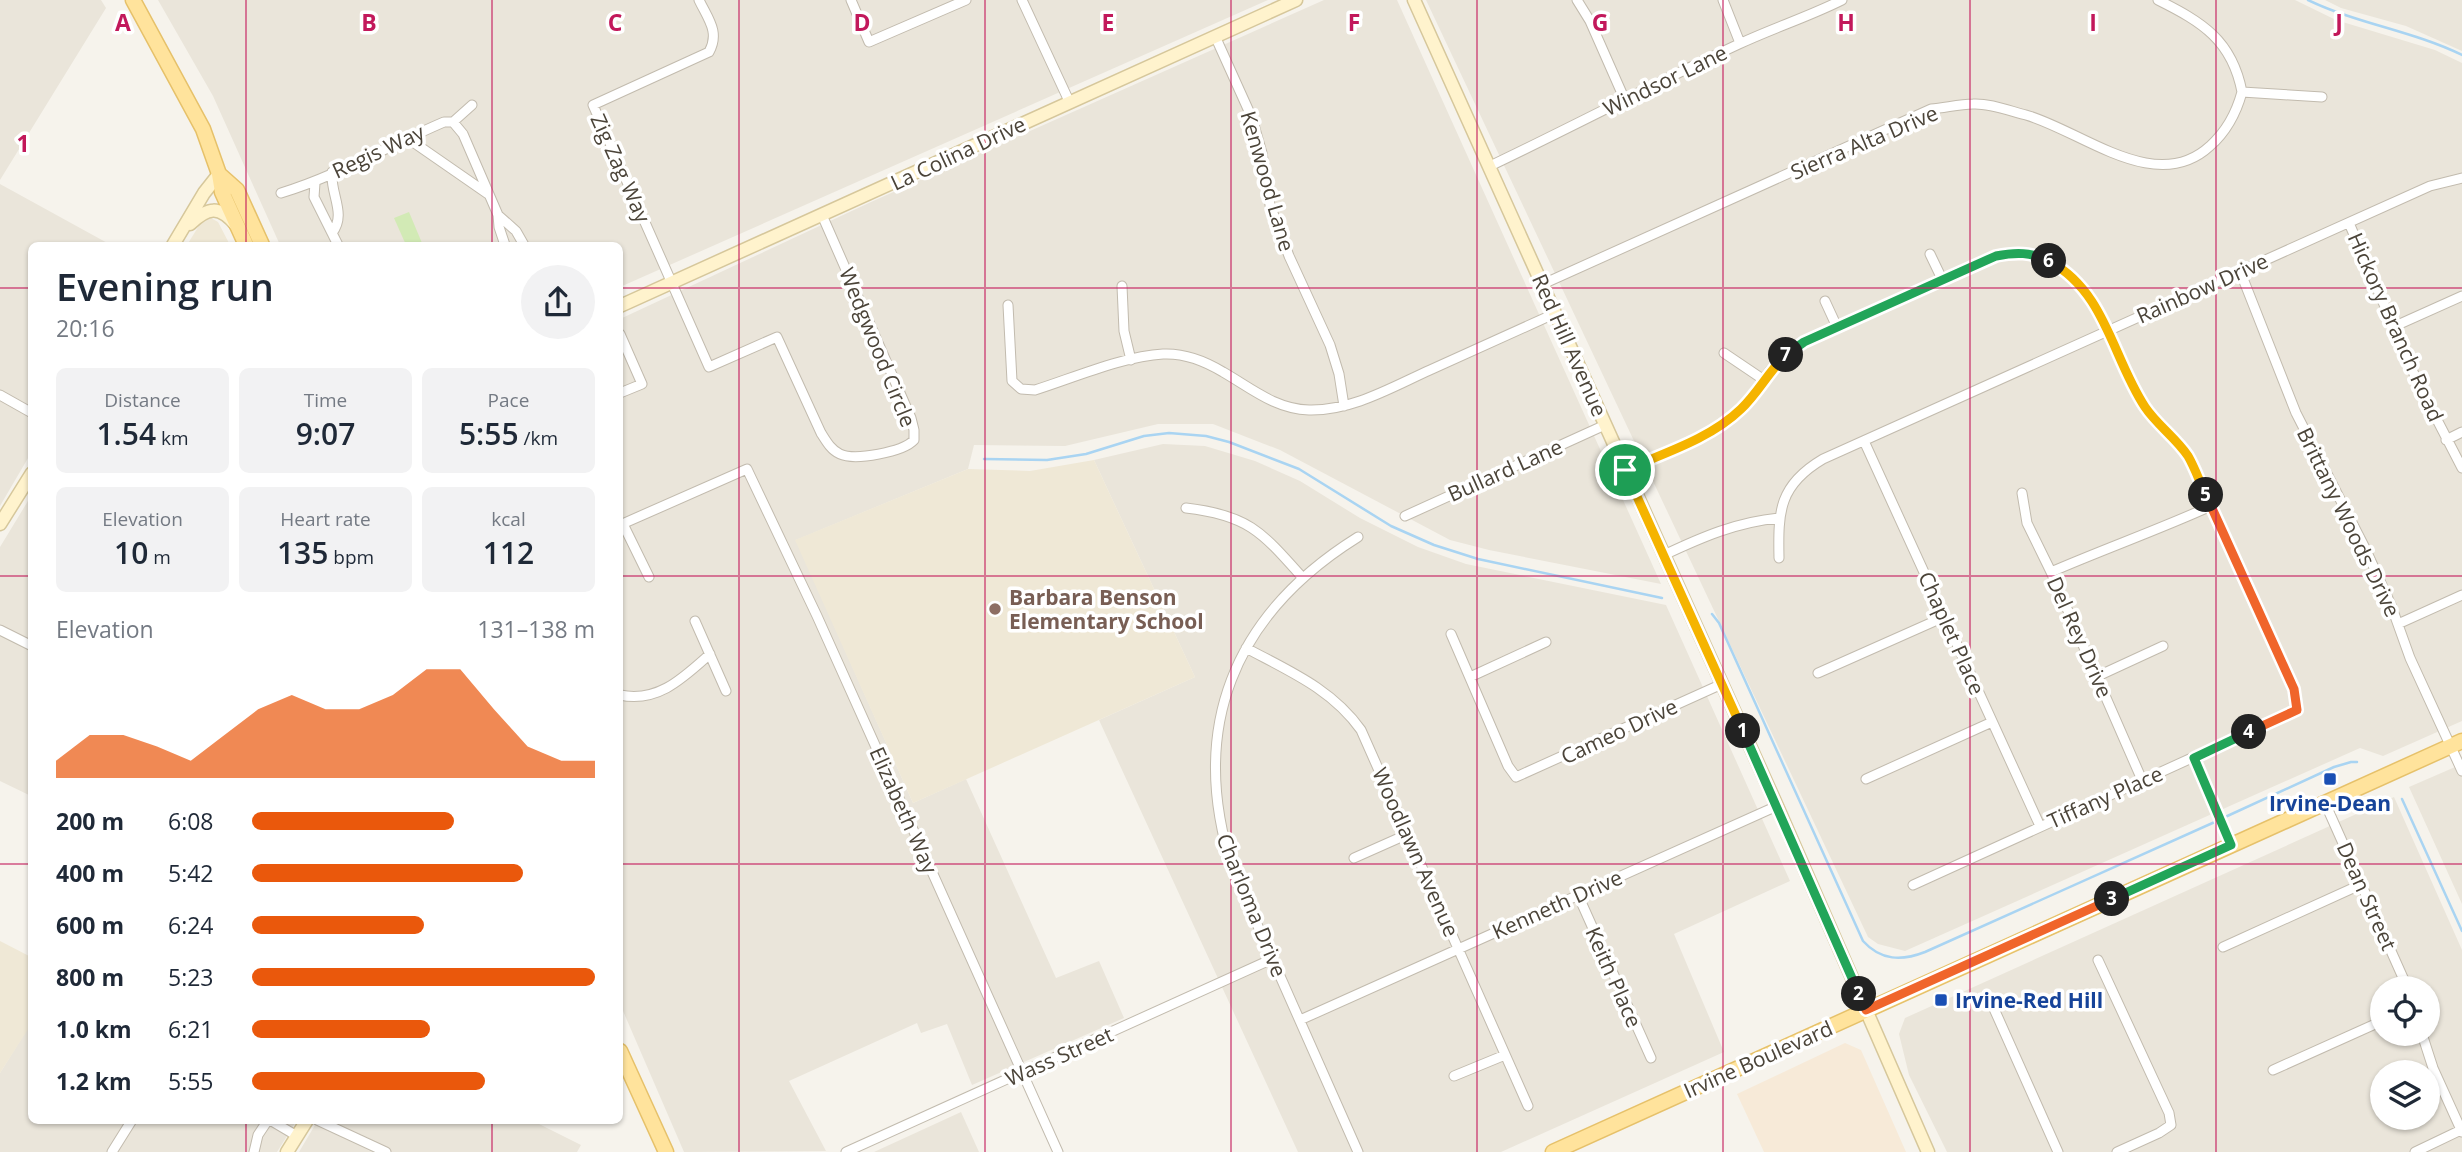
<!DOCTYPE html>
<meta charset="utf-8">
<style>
:root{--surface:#fff;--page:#f2f2f3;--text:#1f2937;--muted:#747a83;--accent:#ea580c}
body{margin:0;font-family:"Open Sans",sans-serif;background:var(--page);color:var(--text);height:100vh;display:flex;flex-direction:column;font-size:26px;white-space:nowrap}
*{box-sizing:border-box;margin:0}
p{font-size:23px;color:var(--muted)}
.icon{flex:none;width:38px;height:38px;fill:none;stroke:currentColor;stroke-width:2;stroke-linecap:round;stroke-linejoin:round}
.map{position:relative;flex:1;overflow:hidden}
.panel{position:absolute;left:28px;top:242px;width:595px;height:882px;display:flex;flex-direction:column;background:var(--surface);border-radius:10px;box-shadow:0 2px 5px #0004}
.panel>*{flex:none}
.controls{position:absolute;left:2370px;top:976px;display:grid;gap:14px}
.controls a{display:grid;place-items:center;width:70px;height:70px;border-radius:50%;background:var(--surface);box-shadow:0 2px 5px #0004;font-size:35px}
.pin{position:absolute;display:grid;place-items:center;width:60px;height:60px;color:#fff;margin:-30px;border:4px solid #fff;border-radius:50%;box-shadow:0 2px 7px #0007}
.km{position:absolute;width:35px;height:35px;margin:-18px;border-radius:50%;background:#222;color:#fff;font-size:19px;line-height:35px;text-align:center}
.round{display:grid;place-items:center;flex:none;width:74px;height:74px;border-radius:37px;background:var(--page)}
.overview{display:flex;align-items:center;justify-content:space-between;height:119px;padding:0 28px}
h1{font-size:38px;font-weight:600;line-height:52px}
.figures{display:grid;grid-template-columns:repeat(3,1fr);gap:10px;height:119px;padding:7px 28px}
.figures div{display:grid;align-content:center;border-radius:10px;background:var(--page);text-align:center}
.figures b{font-size:30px;font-weight:600}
.figures small{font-size:19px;font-weight:400}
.figures p{font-size:19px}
.chart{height:196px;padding:14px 28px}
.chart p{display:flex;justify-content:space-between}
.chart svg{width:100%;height:126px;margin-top:7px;fill:var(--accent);opacity:.7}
ul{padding:0 28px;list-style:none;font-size:23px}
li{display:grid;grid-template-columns:112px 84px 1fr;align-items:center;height:52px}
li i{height:18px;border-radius:9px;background:var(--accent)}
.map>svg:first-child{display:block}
.residential{fill:#eae5da;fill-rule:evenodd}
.commercial{fill:#f7ead8}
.education{fill:#efe8d6}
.park{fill:#d2eab5}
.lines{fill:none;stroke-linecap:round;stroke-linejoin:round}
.stream{stroke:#a9d4f2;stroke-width:2.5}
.street-casing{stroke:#c2bbae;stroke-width:11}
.secondary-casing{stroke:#d6c79b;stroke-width:15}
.primary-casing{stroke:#e6c16a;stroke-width:17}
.street{stroke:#fff;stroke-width:9}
.secondary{stroke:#fff3cd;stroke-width:12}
.primary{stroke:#ffe39c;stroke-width:14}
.split-1-casing{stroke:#fff;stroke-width:14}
.split-2-casing{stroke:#fff;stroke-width:14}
.split-3-casing{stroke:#fff;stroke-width:14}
.split-4-casing{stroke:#fff;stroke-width:14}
.split-5-casing{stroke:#fff;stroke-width:14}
.split-6-casing{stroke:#fff;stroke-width:14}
.split-7-casing{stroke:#fff;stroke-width:14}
.split-8-casing{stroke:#fff;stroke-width:14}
.split-1{stroke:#f5b400;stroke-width:9}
.split-2{stroke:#22a559;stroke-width:9}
.split-3{stroke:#f0652b;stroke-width:9}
.split-4{stroke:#22a559;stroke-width:9}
.split-5{stroke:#f0652b;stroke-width:9}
.split-6{stroke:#f5b400;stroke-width:9}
.split-7{stroke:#22a559;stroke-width:9}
.split-8{stroke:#f5b400;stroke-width:9}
.grid{fill:none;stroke:#c2185b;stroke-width:2;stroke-opacity:0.55}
.education-dot{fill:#8d6e63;stroke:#fff;stroke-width:2.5}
.transit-dot{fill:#1a4fb4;stroke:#fff;stroke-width:2.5}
.labels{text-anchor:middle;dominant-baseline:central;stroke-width:7;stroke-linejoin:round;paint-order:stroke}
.street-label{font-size:21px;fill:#4b4439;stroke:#fff}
.education-label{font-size:21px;font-weight:bold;fill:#785e54;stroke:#fff;text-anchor:start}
.transit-label{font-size:21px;font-weight:bold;fill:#164399;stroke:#fff}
.grid-label{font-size:23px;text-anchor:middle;font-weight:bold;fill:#c2185b;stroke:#fff;stroke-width:7;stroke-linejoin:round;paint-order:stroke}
</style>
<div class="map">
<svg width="2462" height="1152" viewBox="0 0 2462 1152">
<rect width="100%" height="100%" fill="#f6f3ec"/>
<path class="residential" d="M 0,0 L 101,0 L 106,8 L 0,180 Z
M 158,0 L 1268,0 L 620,287 L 620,245 L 280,245 L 213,96 Z
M 1324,0 L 1397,0 L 1661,584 L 1489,550 L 1450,540 L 1280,450 L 1213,424 L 1158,424 L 1065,446 L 974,445 L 968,469 L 796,540 L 913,803 L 966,779 L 1056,978 L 1099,961 L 1124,1018 L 972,1085 L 947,1024 L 921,1033 L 917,1023 L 789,1081 L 826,1151 L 684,1152 L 620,1004 L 620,319 L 871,202 Z
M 1426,0 L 2295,0 L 2336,20 L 2435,50 L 2462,63 L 2462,721 L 2383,756 L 2360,748 L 1905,951 L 1878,944 L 1868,937 Z
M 2325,0 L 2462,0 L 2462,51 L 2406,26 L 2341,8 Z
M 0,184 L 111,245 L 32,245 L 31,453 L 0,506 Z
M 1163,444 L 1205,446 L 1255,461 L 1300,481 L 1360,518 L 1418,547 L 1466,564 L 1666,605 L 1790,881 L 1674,934 L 1724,1052 L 1501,1152 L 1298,1152 L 1099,720 L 1195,677 L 1094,460 Z
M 31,496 L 31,796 L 0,781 L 0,547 Z
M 2462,764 L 2462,904 L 2409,787 Z
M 2394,797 L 2462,950 L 2462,1152 L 1947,1152 L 1909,1075 L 1899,1034 L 1905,1018 ZM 2382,989 L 2427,989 L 2427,1034 L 2382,1034 ZM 2382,1073 L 2427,1073 L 2427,1118 L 2382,1118 Z
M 31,1023 L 32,1120 L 297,1120 L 277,1152 L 0,1152 L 0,1073 Z
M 961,1112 L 979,1152 L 874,1152 Z
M 318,1120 L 531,1120 L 581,1145 L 577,1152 L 299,1152 Z"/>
<path class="commercial" d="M 1845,1043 L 1861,1050 L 1906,1152 L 1764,1152 L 1737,1094 Z"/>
<path class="education" d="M 211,218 L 218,222 L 230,245 L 187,245 L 200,224 Z
M 1094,460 L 1195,677 L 913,803 L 795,540 L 968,469 L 1030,471 Z
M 0,941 L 31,957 L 32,1023 L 0,1073 Z"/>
<path class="park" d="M 409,212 L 422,243 L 406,245 L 394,218 Z"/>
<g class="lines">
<path class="stream" d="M 2308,0 C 2358,24 2413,31 2462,55
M 984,459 L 1047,460 L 1086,454 L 1144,436 L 1169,433 L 1206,436 L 1229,442 L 1299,469 L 1391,526 L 1434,545 L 1478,559 L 1662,598
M 1712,614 L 1719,623 L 1863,941 C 1881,961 1902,961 1925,952 L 2217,821
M 2402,799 L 2462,931
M 2223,818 L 2334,767 L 2351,762 L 2357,762"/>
<g class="street-casing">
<path id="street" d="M 699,0 C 708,19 720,32 709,52 L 593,105 L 709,367 L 777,337 L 821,433 C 826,441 831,450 840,454 C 855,461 903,452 914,440 L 914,430 L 911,418 L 822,215
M 851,0 L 869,42 L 966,0
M 1022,0 L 1069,101
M 1577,0 L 1590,21 L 1624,98
M 1723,0 L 1740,43
M 2158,0 C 2202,22 2232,40 2242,92 L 2322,97
M 1215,36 L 1252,118 L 1262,153 L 1270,205 L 1289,256 L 1330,345 L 1339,374 L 1344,406
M 453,122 L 463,134 L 498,215 L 499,227 L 505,245
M 405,140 L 413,142 L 488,194
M 1490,166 C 1574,126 1655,83 1739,44 C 1773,28 1808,17 1842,0
M 332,172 C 330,194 347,214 332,233
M 315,183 L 314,197 L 338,245
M 281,193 C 337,176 390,145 444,122 L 453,122 L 472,105
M 498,215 L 516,231 L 524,245
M 2349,223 L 2417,381 L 2462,468
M 1930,254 L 1942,279
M 2240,271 L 2296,413 L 2365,548 L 2391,605 L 2410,658 L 2462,771
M 1543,284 L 1931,109 C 1945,108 1959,104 1973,104 C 1989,103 2010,111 2026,115 C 2082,131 2156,196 2210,146 C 2227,131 2236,114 2242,92
M 1122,286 L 1124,331 L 1131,360
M 1825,301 L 1837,327
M 1008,305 L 1012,381 L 1021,389 L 1035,390 C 1073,378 1124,356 1163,354 C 1184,353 1205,361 1223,372 C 1251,388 1275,409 1309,410 C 1352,411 1392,387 1430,370 C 1472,351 1514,332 1556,313
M 2393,327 L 2462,296
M 620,334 L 642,384 L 620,393
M 1724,353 L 1764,380
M 0,395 L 32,413
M 2446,440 L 2462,432
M 1864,441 L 2040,826
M 1625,470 C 1664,453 1710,439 1741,409 C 1754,396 1762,379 1774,366 C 1783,356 1793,349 1804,342 L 1996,256 C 2088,237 2108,344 2143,404 C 2155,424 2175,437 2188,456 C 2202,478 2211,505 2221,529 C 2245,582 2270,636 2294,689 L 2297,710 L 1913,885
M 2022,493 L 2027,523 L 2051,572 L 2142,780
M 1186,508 C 1248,515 1262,532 1302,577
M 1405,516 L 1605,425
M 623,524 L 649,577
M 620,525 L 747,469 L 817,616 L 1058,1152
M 1358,537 C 1233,615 1187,729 1233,870 L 1358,1152
M 1664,555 C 1702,537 1737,522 1779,518
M 1779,558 C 1778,511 1779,485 1823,459 L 2430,186 L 2462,178
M 2051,572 C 2104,549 2158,530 2211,506
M 695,621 L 726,691
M 2398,624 L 2462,595
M 0,630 L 32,646
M 1451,634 L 1508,766 L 1516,777 L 1722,684
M 1246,648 C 1289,671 1332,689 1361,730 L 1528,1106
M 1818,673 L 1944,617
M 2098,676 L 2163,646
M 1470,677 L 1546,642
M 620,695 C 658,703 683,678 710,654
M 2194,758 L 2231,845
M 1866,779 L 1992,722
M 2325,803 L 2408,989
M 1354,858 L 1408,834
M 1578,895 L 1651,1058
M 2223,947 L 2362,884
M 2098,960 L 2169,1113 L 2171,1125 L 2159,1133 L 2117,1152
M 1991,1002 L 2058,1152
M 1300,1020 L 1777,806
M 2422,1034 L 2433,1068 L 2462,1132
M 2273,1070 L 2382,1021
M 1454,1076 L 1505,1055
M 270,1120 L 297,1136
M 317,1120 L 386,1152
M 112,1152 L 132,1120
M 254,1152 L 258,1135 L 268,1120
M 846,1152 L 1272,959
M 2415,1152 L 2461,1130"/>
</g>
<g class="secondary-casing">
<path id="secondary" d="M 1414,0 L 1777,806 L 1928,1152
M 190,224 C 208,207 219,205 236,225
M 173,245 L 204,193 L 219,174
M 620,306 L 1296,0
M 0,524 L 32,473
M 287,1152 L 307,1120"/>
</g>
<g class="primary-casing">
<path id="primary" d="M 133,0 L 203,129 L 219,174 L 222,192 L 246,245
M 219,174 L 237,190 L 262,245
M 620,1051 L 666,1152
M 1553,1152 L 2462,741"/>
</g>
<use href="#street" class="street"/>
<use href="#secondary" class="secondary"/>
<use href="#primary" class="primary"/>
</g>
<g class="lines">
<g class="split-1-casing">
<path id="split-1" d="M 1625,470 L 1743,731"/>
</g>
<g class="split-2-casing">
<path id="split-2" d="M 1743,731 L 1859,994"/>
</g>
<g class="split-3-casing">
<path id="split-3" d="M 1859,994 L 1866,1010 L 2112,899"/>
</g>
<g class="split-4-casing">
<path id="split-4" d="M 2112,899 L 2231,845 L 2194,758 L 2249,732"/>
</g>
<g class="split-5-casing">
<path id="split-5" d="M 2206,495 L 2294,689 L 2297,710 L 2249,732"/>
</g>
<g class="split-6-casing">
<path id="split-6" d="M 2049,261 C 2106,292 2112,357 2145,407 C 2157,425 2176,438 2188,456 C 2195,468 2200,483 2206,495"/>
</g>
<g class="split-7-casing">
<path id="split-7" d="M 1786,355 L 1804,342 L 1996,256 C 2016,252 2031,252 2049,261"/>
</g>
<g class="split-8-casing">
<path id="split-8" d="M 1625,470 C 1664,453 1710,439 1741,409 C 1758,393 1769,371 1786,355"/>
</g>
<use href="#split-1" class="split-1"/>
<use href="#split-2" class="split-2"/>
<use href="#split-3" class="split-3"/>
<use href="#split-4" class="split-4"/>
<use href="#split-5" class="split-5"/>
<use href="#split-6" class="split-6"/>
<use href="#split-7" class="split-7"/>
<use href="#split-8" class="split-8"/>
</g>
<path class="grid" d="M 246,0 L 246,245M 492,0 L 492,245M 739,0 L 739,1152M 985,0 L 985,1152M 1231,0 L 1231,1152M 1477,0 L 1477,1152M 1723,0 L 1723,1152M 1970,0 L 1970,1152M 2216,0 L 2216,1152M 0,288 L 32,288M 620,288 L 2462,288M 0,576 L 32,576M 620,576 L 2462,576M 0,864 L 32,864M 620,864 L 2462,864M 246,1120 L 246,1152M 492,1120 L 492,1152"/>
<circle class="education-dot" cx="995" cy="609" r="7"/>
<g class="transit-dot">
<rect x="2323" y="772" width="14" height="14" rx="3.5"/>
<rect x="1934" y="993" width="14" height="14" rx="3.5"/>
</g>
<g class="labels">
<g class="street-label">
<text transform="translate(1665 80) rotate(-26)">Windsor Lane</text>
<text transform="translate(1864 142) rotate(-23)">Sierra Alta Drive</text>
<text transform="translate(378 151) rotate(-25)">Regis Way</text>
<text transform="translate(958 153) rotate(-25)">La Colina Drive</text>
<text transform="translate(621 168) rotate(66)">Zig Zag Way</text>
<text transform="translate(1268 181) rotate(74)">Kenwood Lane</text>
<text transform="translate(2202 288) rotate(-24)">Rainbow Drive</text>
<text transform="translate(2396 327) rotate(66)">Hickory Branch Road</text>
<text transform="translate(1570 345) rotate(66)">Red Hill Avenue</text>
<text transform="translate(878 347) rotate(68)">Wedgwood Circle</text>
<text transform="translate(1505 470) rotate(-24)">Bullard Lane</text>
<text transform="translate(2349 522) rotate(64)">Brittany Woods Drive</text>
<text transform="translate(1952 633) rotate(66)">Chaplet Place</text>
<text transform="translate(2080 637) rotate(66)">Del Rey Drive</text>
<text transform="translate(1619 731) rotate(-25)">Cameo Drive</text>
<text transform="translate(2105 797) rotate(-24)">Tiffany Place</text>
<text transform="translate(904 810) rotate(66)">Elizabeth Way</text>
<text transform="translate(1416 852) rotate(66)">Woodlawn Avenue</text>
<text transform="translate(2367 896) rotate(66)">Dean Street</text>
<text transform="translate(1557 904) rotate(-24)">Kenneth Drive</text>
<text transform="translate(1252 905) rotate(68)">Charloma Drive</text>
<text transform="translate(1614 977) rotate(66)">Keith Place</text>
<text transform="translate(1059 1056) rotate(-24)">Wass Street</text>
<text transform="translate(1758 1059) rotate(-24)">Irvine Boulevard</text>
</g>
<g class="education-label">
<text x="1009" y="597">Barbara Benson<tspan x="1009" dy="24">Elementary School</tspan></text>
</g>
<g class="transit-label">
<text x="2330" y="803">Irvine-Dean</text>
<text x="1955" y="1000" text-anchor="start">Irvine-Red Hill</text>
</g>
</g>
<g class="grid-label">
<text x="123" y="31">A</text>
<text x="369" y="31">B</text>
<text x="615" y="31">C</text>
<text x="862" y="31">D</text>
<text x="1108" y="31">E</text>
<text x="1354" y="31">F</text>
<text x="1600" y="31">G</text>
<text x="1846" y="31">H</text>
<text x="2093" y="31">I</text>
<text x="2339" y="31">J</text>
<text x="23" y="152">1</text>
</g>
</svg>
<div class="controls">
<a><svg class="icon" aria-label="locate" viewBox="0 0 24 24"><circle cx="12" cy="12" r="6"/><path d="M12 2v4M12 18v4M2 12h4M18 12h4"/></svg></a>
<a><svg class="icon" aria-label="layers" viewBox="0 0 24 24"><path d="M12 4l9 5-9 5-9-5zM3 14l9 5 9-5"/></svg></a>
</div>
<div class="pin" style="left:1625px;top:470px;background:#1e9e55"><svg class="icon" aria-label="arrive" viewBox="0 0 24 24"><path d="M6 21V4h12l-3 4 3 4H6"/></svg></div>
<b class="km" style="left:1743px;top:731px">1</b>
<b class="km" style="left:1859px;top:994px">2</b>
<b class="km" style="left:2112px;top:899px">3</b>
<b class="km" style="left:2249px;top:732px">4</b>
<b class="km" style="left:2206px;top:495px">5</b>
<b class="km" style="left:2049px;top:261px">6</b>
<b class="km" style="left:1786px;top:355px">7</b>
<section class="panel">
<div class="overview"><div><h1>Evening run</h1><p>20:16</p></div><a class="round"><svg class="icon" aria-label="share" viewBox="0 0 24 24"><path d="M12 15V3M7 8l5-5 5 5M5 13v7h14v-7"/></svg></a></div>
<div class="figures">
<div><p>Distance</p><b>1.54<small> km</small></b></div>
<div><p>Time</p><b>9:07</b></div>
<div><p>Pace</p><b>5:55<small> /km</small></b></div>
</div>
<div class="figures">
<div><p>Elevation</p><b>10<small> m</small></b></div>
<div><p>Heart rate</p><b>135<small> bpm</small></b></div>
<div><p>kcal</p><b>112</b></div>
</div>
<div class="chart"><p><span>Elevation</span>131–138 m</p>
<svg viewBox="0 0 160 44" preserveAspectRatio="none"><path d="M0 44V38L10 29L20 29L30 33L40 38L50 29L60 20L70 15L80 20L90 20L100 15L110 6L120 6L130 20L140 33L150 38L160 38V44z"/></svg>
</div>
<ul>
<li><b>200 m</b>6:08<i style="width:59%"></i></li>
<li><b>400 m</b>5:42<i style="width:79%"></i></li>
<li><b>600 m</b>6:24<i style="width:50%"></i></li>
<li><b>800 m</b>5:23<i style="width:100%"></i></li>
<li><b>1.0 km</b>6:21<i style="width:52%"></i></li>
<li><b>1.2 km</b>5:55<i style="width:68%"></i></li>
</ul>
</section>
</div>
